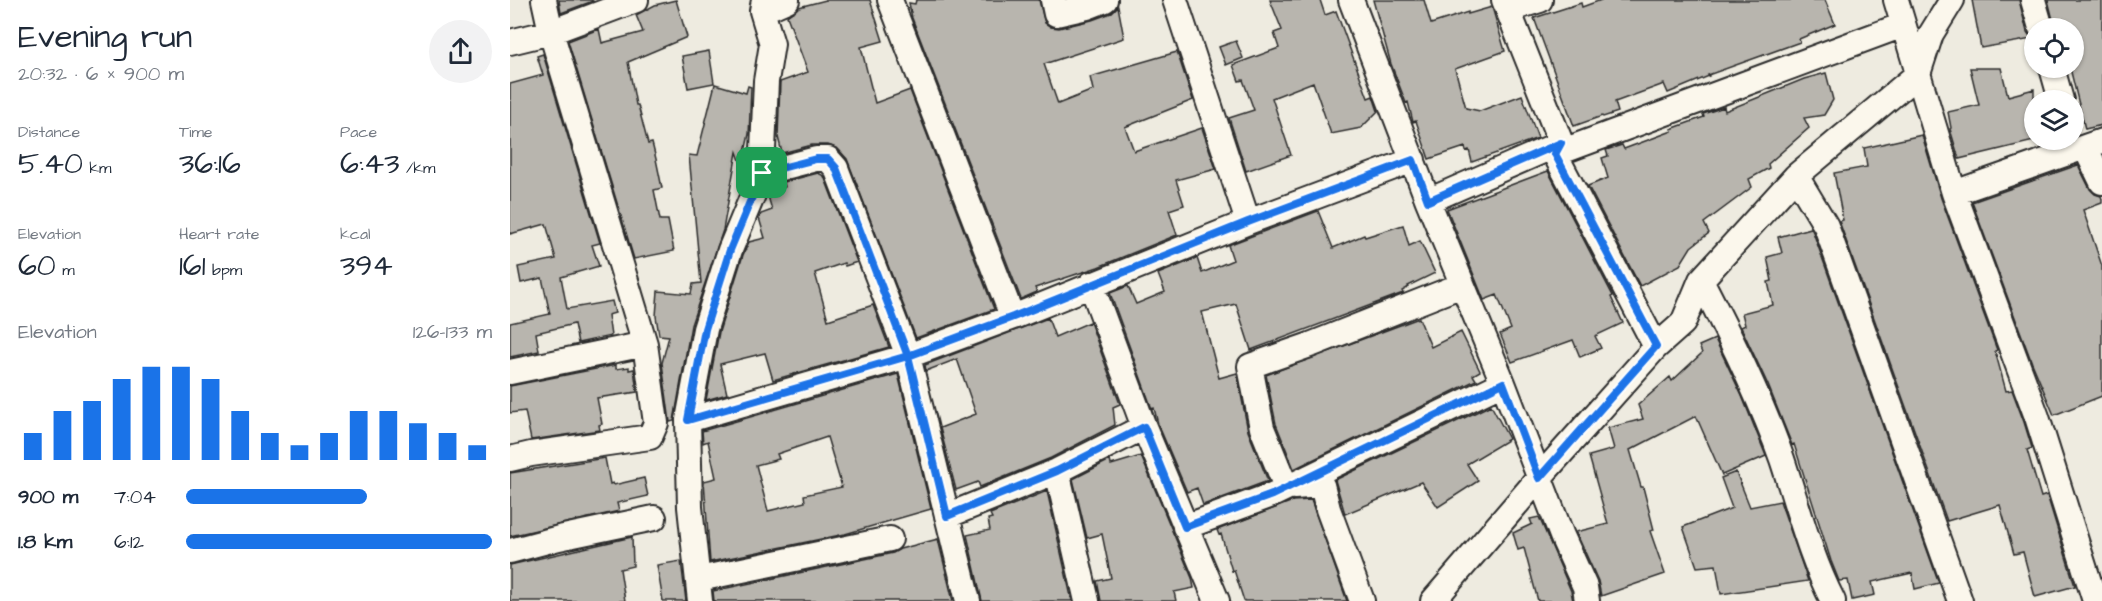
<!DOCTYPE html>
<meta charset="utf-8">
<style>
:root{--surface:#fff;--page:#f2f2f3;--text:#1f2937;--muted:#747a83;--accent:#1a73e8}
body{margin:0;font-family:"Architects Daughter",sans-serif;background:var(--page);color:var(--text);height:100vh;display:flex;flex-direction:column;font-size:22px;white-space:nowrap}
*{box-sizing:border-box;margin:0}
p{font-size:20px;color:var(--muted)}
.icon{flex:none;width:33px;height:33px;fill:none;stroke:currentColor;stroke-width:2;stroke-linecap:round;stroke-linejoin:round}
.map{position:relative;flex:1;overflow:hidden}
.side{display:flex;flex-direction:column;background:var(--surface);width:510px}
.side>*{flex:none}
.buttons{position:absolute;left:1514px;top:18px;display:grid;gap:12px}
.buttons a{display:grid;place-items:center;width:60px;height:60px;border-radius:50%;background:var(--surface);box-shadow:0 2px 4px #0004;font-size:30px}
.pin{position:absolute;display:grid;place-items:center;width:51px;height:51px;color:#fff;margin:-26px;border-radius:12px;box-shadow:0 3px 9px #0006}
.round{display:grid;place-items:center;flex:none;width:63px;height:63px;border-radius:32px;background:var(--page)}
.head{display:flex;align-items:center;justify-content:space-between;height:102px;padding:0 18px}
h1{font-size:33px;font-weight:600;line-height:45px}
.figures{display:grid;grid-template-columns:repeat(3,1fr);gap:9px;height:102px;padding:6px 18px}
.figures div{display:grid;align-content:center}
.figures b{font-size:30px;font-weight:600}
.figures small{font-size:16px;font-weight:400}
.figures p{font-size:16px}
.chart{height:168px;padding:12px 18px}
.chart p{display:flex;justify-content:space-between}
.chart svg{width:100%;height:108px;margin-top:6px;stroke:var(--accent);stroke-width:6}
ul{padding:0 18px;list-style:none;font-size:20px}
li{display:grid;grid-template-columns:96px 72px 1fr;align-items:center;height:45px}
li i{height:15px;border-radius:8px;background:var(--accent)}
main{display:flex;flex:1;min-height:0}
.map>svg:first-child{display:block}
.building{fill:#b8b5ae;stroke:#2b2b2b;stroke-width:1.5;fill-rule:evenodd}
.lines{fill:none;stroke-linecap:round;stroke-linejoin:round}
.street-casing{stroke:#2b2b2b;stroke-width:28}
.street{stroke:#fbf7ec;stroke-width:24}
.route-casing{stroke:#fff;stroke-width:12}
.route{stroke:#1a73e8;stroke-width:8}
</style>
<main>
<section class="side">
<div class="head"><div><h1>Evening run</h1><p>20:32 · 6 × 900 m</p></div><a class="round"><svg class="icon" aria-label="share" viewBox="0 0 24 24"><path d="M12 15V3M7 8l5-5 5 5M5 13v7h14v-7"/></svg></a></div>
<div class="figures">
<div><p>Distance</p><b>5.40<small> km</small></b></div>
<div><p>Time</p><b>36:16</b></div>
<div><p>Pace</p><b>6:43<small> /km</small></b></div>
</div>
<div class="figures">
<div><p>Elevation</p><b>60<small> m</small></b></div>
<div><p>Heart rate</p><b>161<small> bpm</small></b></div>
<div><p>kcal</p><b>394</b></div>
</div>
<div class="chart"><p><span>Elevation</span>126–133 m</p>
<svg viewBox="0 0 160 44" preserveAspectRatio="none"><path d="M5 44V33M15 44V24M25 44V20M35 44V11M45 44V6M55 44V6M65 44V11M75 44V24M85 44V33M95 44V38M105 44V33M115 44V24M125 44V24M135 44V29M145 44V33M155 44V38"/></svg>
</div>
<ul>
<li><b>900 m</b>7:04<i style="width:59%"></i></li>
<li><b>1.8 km</b>6:12<i style="width:100%"></i></li>
</ul>
</section>
<div class="map">
<svg width="1592" height="601" viewBox="0 0 1592 601">
<rect width="100%" height="100%" fill="#eeebe0"/>
<filter id="ink" filterUnits="userSpaceOnUse"><feTurbulence type="fractalNoise" baseFrequency=".0167" numOctaves="2"/><feDisplacementMap in="SourceGraphic" scale="12" xChannelSelector="R" yChannelSelector="G"/><feConvolveMatrix kernelMatrix="1 2 1 2 8 2 1 2 1" color-interpolation-filters="sRGB"/></filter>
<g filter="url(#ink)">
<path class="building" d="M 49,0 L 82,0 L 83,1 L 51,13 Z
M 166,0 L 177,37 L 118,62 L 126,105 L 128,105 L 138,144 L 142,143 L 146,159 L 152,188 L 144,190 L 150,220 L 158,220 L 164,251 L 124,259 L 58,41 L 89,29 L 92,43 L 133,32 L 126,15 L 145,5 Z
M 316,0 L 360,0 L 373,41 L 351,47 L 365,103 L 400,90 L 484,309 L 406,338 L 337,159 L 328,149 L 318,145 L 302,145 L 272,153 L 268,137 L 270,82 L 298,72 L 277,16 L 289,7 Z
M 406,0 L 529,0 L 535,23 L 541,27 L 549,28 L 582,20 L 601,13 L 608,6 L 614,38 L 534,64 L 548,104 L 583,90 L 580,77 L 667,52 L 683,100 L 615,127 L 624,151 L 692,128 L 706,169 L 666,180 L 674,205 L 659,210 L 667,235 L 588,267 L 525,288 L 527,292 L 511,299 L 402,18 L 399,3 L 405,4 Z
M 760,0 L 810,0 L 815,15 L 826,11 L 858,98 L 863,96 L 868,111 L 851,128 L 821,134 L 803,82 L 762,98 L 781,155 L 736,171 L 719,118 L 744,110 L 733,80 L 729,81 L 723,65 L 769,48 L 764,33 L 772,30 Z
M 863,0 L 914,0 L 921,24 L 958,12 L 958,14 L 982,7 L 995,51 L 945,69 L 956,108 L 970,111 L 1012,95 L 1028,138 L 962,162 L 959,150 L 956,151 L 955,147 L 919,159 L 906,121 L 903,122 L 898,102 L 896,103 L 881,64 Z
M 1091,0 L 1315,0 L 1325,24 L 1289,39 L 1290,42 L 1198,75 L 1199,76 L 1158,93 L 1154,84 L 1105,102 L 1108,112 L 1093,117 L 1092,116 L 1064,126 L 1024,18 L 1071,3 L 1072,7 Z
M 1462,0 L 1509,0 L 1517,32 L 1522,39 L 1471,48 Z
M 1538,0 L 1592,0 L 1592,125 L 1575,129 L 1560,68 L 1563,68 L 1563,28 L 1545,28 Z
M 726,41 L 733,58 L 716,65 L 709,47 Z
M 199,51 L 204,83 L 178,88 L 172,56 Z
M 33,54 L 90,243 L 82,245 L 89,266 L 51,277 L 57,309 L 102,301 L 105,313 L 98,315 L 101,336 L 68,343 L 64,324 L 26,333 L 29,351 L 0,357 L 0,323 L 40,314 L 32,278 L 11,283 L 8,267 L 46,259 L 36,224 L 0,234 L 0,84 L 33,75 L 27,56 Z
M 1460,68 L 1491,68 L 1498,96 L 1524,89 L 1524,141 L 1449,159 L 1440,129 L 1441,128 L 1438,112 L 1469,105 Z
M 1316,73 L 1323,100 L 1314,115 L 1294,118 L 1299,128 L 1258,164 L 1259,168 L 1239,179 L 1242,187 L 1194,223 L 1199,233 L 1181,247 L 1170,265 L 1130,286 L 1078,186 L 1098,178 L 1092,158 L 1098,156 L 1096,150 L 1112,145 L 1114,149 L 1162,131 L 1161,129 L 1194,117 L 1193,114 L 1214,107 L 1215,111 L 1294,79 Z
M 205,84 L 236,93 L 238,86 L 241,87 L 239,136 L 239,134 L 232,166 L 227,152 L 213,230 L 181,325 L 164,421 L 160,422 L 152,363 L 159,336 L 149,335 L 146,316 L 148,291 L 181,294 L 183,284 L 191,283 L 179,155 L 187,156 Z
M 1412,135 L 1431,198 L 1487,350 L 1485,351 L 1496,391 L 1502,390 L 1514,422 L 1522,448 L 1517,450 L 1531,497 L 1537,495 L 1565,586 L 1525,597 L 1513,552 L 1504,554 L 1490,505 L 1437,521 L 1329,221 L 1333,220 L 1324,173 L 1357,167 L 1354,148 Z
M 1568,165 L 1580,189 L 1585,194 L 1591,196 L 1592,199 L 1592,203 L 1573,210 L 1592,266 L 1592,396 L 1544,415 L 1522,363 L 1462,202 Z
M 1038,171 L 1103,296 L 1101,297 L 1113,323 L 1085,336 L 1091,348 L 1070,357 L 1063,340 L 1002,362 L 990,334 L 1001,329 L 987,295 L 974,300 L 937,209 Z
M 308,173 L 314,176 L 347,262 L 335,266 L 334,263 L 305,273 L 318,320 L 363,305 L 379,347 L 263,380 L 255,353 L 210,364 L 217,394 L 196,400 L 209,332 L 233,255 L 239,242 L 255,238 L 249,218 L 251,214 L 262,210 L 258,196 L 260,190 L 275,187 L 274,182 Z
M 808,211 L 823,248 L 854,235 L 855,237 L 893,225 L 899,246 L 910,241 L 925,273 L 898,286 L 899,287 L 892,291 L 893,293 L 741,350 L 726,304 L 692,312 L 709,378 L 727,373 L 738,431 L 758,481 L 693,505 L 687,488 L 677,492 L 648,424 L 644,408 L 642,409 L 600,293 L 618,286 L 626,304 L 655,292 L 648,274 L 687,258 L 692,273 L 723,260 L 718,245 Z
M 1301,228 L 1303,232 L 1429,583 L 1405,589 L 1402,573 L 1362,582 L 1365,595 L 1342,600 L 1338,580 L 1329,581 L 1321,561 L 1284,444 L 1282,445 L 1258,385 L 1231,327 L 1235,325 L 1232,313 L 1263,305 L 1258,282 L 1262,281 L 1257,257 L 1272,253 L 1268,237 Z
M 538,318 L 545,337 L 580,322 L 610,404 L 603,407 L 605,425 L 541,458 L 470,487 L 468,482 L 446,490 L 430,428 L 466,414 L 447,359 L 416,371 L 415,365 Z
M 909,318 L 921,347 L 951,332 L 970,371 L 963,375 L 966,380 L 784,469 L 766,424 L 756,375 Z
M 1205,339 L 1232,396 L 1256,456 L 1212,475 L 1186,416 L 1120,450 L 1131,487 L 1133,487 L 1144,530 L 1140,531 L 1155,574 L 1091,596 L 1088,581 L 1066,532 L 1098,524 L 1079,456 L 1104,449 L 1098,428 L 1133,419 L 1128,405 L 1160,377 L 1162,381 L 1192,353 L 1189,346 Z
M 106,365 L 106,369 L 119,367 L 119,370 L 124,369 L 127,392 L 87,398 L 92,424 L 89,425 L 90,430 L 21,440 L 15,411 L 0,413 L 0,386 Z
M 388,374 L 421,509 L 335,534 L 200,562 L 194,481 L 206,478 L 198,441 L 193,443 L 192,431 ZM 317,437 L 332,487 L 294,495 L 295,502 L 258,511 L 246,465 L 269,459 L 267,454 Z
M 981,405 L 999,439 L 957,464 L 968,481 L 928,507 L 911,482 L 835,514 L 825,480 Z
M 631,456 L 682,578 L 684,588 L 664,592 L 666,601 L 591,601 L 587,581 L 601,578 L 592,534 L 577,538 L 563,479 L 600,460 L 601,465 Z
M 95,458 L 100,484 L 103,483 L 104,485 L 134,478 L 138,496 L 107,503 L 109,511 L 0,536 L 0,473 Z
M 1226,472 L 1240,507 L 1270,501 L 1298,581 L 1211,594 L 1206,565 L 1187,567 L 1173,527 L 1222,508 L 1211,478 Z
M 537,491 L 562,601 L 472,601 L 457,535 L 480,530 L 478,519 L 482,518 L 480,514 Z
M 801,500 L 837,601 L 734,601 L 724,570 L 722,571 L 711,534 L 709,535 L 707,530 L 783,501 Z
M 1029,517 L 1061,591 L 1063,601 L 1028,601 L 1014,548 L 1008,550 L 1003,533 L 1022,524 L 1020,519 Z
M 122,537 L 123,566 L 110,569 L 115,601 L 0,601 L 0,565 Z
M 428,539 L 443,601 L 204,601 L 203,591 L 383,553 L 390,549 Z
M 171,561 L 176,601 L 153,601 L 147,565 Z"/>
<g class="lines">
<g class="street-casing">
<path id="street" d="M 380,0 L 502,316
M 543,0 L 546,14 L 577,7 L 595,0
M 665,0 L 738,222
M 841,0 L 918,201 L 993,383 L 1052,536 L 1075,587 L 1077,601
M 994,0 L 1051,143 L 1045,154 L 1146,347
M 1386,0 L 1444,193 L 1527,417 L 1585,601
M 1523,0 L 1531,28
M 998,10 L 1030,0
M 252,11 L 277,0
M 0,42 L 41,32 L 126,0
M 1542,68 L 1551,100
M 1575,147 L 1592,182
M 1045,154 L 1393,25
M 252,173 L 306,159 L 318,159 L 326,168 L 398,356 L 458,601
M 1286,176 L 1316,226 L 1450,601
M 1444,193 L 1592,141
M 918,201 L 1051,143
M 1191,280 C 1221,338 1250,397 1272,459 C 1288,507 1300,556 1323,601
M 581,284 L 634,427 L 707,601
M 0,372 L 135,344
M 178,420 L 398,356 L 503,317 L 738,222 L 903,160
M 0,459 L 21,454 L 140,437 L 146,423 L 135,344 L 41,32 L 34,0
M 547,471 L 577,601
M 776,487 L 752,428 L 740,366 L 800,345 L 952,285
M 784,487 L 812,485 L 818,509 L 852,601
M 437,516 L 547,471 L 634,427
M 675,527 L 762,495 L 993,383
M 0,551 L 49,538 L 144,518
M 189,579 L 380,539
M 190,601 L 180,507 L 178,420 L 195,329 L 220,250 L 252,173 L 256,81 L 262,44 L 252,11 L 254,0
M 923,601 L 1029,478 L 1146,347 L 1173,323 L 1191,280 L 1286,176 L 1408,74 L 1421,34 L 1442,0"/>
</g>
<use href="#street" class="street"/>
</g>
</g>
<g class="lines" filter="url(#ink)">
<g class="route-casing">
<path id="route" d="M 252,173 L 306,159 L 318,159 L 326,168 L 398,356 L 437,516 L 547,471 L 634,427 L 675,527 L 762,495 L 993,383 L 1029,478 L 1146,346 L 1045,154 L 1051,143 L 918,201 L 903,160 L 738,222 L 503,317 L 398,356 L 178,420 L 195,329 L 220,250 L 252,173"/>
</g>
<use href="#route" class="route"/>
</g>
</svg>
<div class="buttons">
<a><svg class="icon" aria-label="locate" viewBox="0 0 24 24"><circle cx="12" cy="12" r="6"/><path d="M12 2v4M12 18v4M2 12h4M18 12h4"/></svg></a>
<a><svg class="icon" aria-label="layers" viewBox="0 0 24 24"><path d="M12 4l9 5-9 5-9-5zM3 14l9 5 9-5"/></svg></a>
</div>
<div class="pin" style="left:252px;top:173px;background:#1e9e55"><svg class="icon" aria-label="arrive" viewBox="0 0 24 24"><path d="M6 21V4h12l-3 4 3 4H6"/></svg></div>
</div>
</main>
